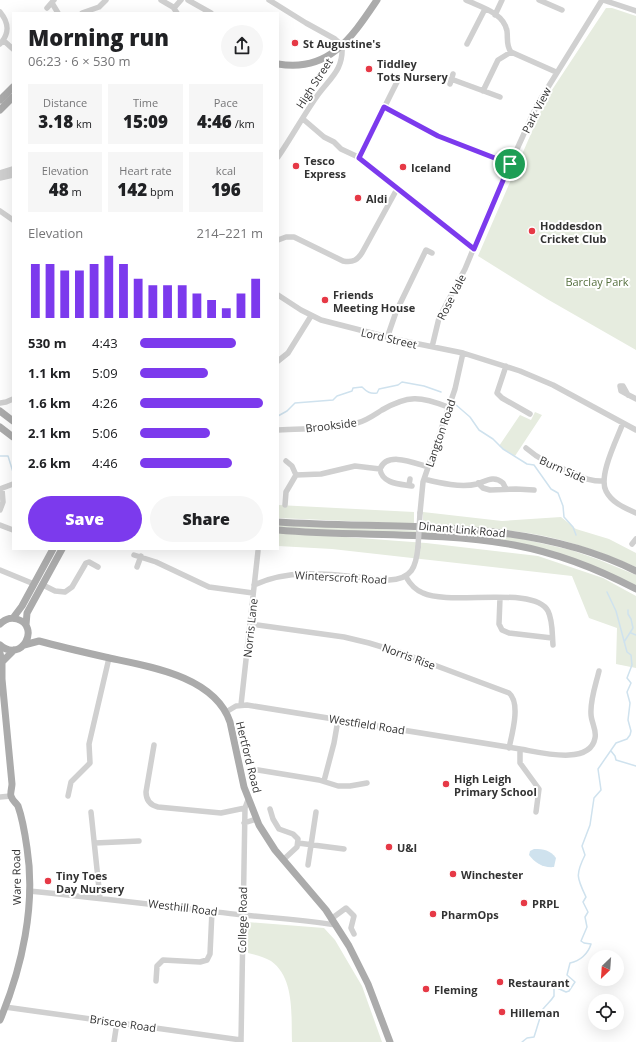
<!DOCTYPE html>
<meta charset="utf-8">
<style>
:root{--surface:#fff;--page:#f6f6f6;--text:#202124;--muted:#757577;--accent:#7c3aed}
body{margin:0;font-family:"Open Sans",sans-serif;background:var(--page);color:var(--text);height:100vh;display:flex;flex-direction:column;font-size:15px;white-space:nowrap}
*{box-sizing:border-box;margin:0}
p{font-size:13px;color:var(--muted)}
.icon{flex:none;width:22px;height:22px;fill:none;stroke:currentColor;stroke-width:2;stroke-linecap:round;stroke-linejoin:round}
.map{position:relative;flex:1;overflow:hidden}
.side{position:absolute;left:12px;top:12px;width:267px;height:538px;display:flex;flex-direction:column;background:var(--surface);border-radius:0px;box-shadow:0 4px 16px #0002}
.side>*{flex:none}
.needle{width:26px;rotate:205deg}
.buttons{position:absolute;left:588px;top:950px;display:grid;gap:8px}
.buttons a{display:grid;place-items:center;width:36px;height:36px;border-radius:50%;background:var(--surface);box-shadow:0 4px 16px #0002;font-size:20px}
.pin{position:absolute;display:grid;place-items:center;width:34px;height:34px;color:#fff;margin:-17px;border:2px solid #fff;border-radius:50%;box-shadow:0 1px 4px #0007}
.round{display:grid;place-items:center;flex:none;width:42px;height:42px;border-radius:21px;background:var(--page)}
.head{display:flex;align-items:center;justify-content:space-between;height:68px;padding:0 16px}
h1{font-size:22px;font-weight:800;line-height:30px}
.stats{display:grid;grid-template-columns:repeat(3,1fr);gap:6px;height:68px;padding:4px 16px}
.stats div{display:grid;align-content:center;border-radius:0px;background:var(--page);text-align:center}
.stats b{font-size:17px;font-weight:800}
.stats small{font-size:11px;font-weight:400}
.stats p{font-size:11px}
.chart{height:112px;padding:8px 16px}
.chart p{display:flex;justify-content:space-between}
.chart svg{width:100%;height:72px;margin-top:4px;stroke:var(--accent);stroke-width:6}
.primary-button{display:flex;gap:8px;margin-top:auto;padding:8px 16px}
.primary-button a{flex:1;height:46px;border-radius:24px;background:var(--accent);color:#fff;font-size:16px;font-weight:800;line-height:46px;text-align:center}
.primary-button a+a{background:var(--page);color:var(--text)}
ul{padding:0 16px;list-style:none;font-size:13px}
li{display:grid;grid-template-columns:64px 48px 1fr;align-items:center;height:30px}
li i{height:10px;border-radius:5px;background:var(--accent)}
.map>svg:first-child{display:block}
.green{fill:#e6ecdf}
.water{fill:#cfe2ee}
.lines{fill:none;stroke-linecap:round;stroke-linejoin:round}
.stream{stroke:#cfe2ee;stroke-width:1.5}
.minor{stroke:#d0d0d0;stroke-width:5.5}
.major{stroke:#ababab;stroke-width:7}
.minor-bridge{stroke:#d0d0d0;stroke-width:5.5}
.route-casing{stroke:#fff;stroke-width:8}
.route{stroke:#7c3aed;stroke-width:5}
.poi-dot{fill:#e63946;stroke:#fff;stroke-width:1.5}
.labels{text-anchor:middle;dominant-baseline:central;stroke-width:4;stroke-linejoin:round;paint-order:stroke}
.poi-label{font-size:11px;font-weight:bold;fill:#333;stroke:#fff;text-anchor:start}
.street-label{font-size:11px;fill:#333;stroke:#fff}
.park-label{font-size:11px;fill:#56703f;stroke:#fff}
</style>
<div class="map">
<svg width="636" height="1042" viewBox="0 0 636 1042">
<rect width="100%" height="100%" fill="#fff"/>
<path class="green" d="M 606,8 L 612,8 L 636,16 L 636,350 L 547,299 L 478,256 L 546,99 Z
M 535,412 L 542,415 L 515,456 L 499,446 L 520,415 L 531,420 Z
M 278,505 L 414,512 L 414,524 L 278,518 Z
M 423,512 L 502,521 L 561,517 L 576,529 L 609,539 L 636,553 L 636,567 C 597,550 555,535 512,531 C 483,527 453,526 423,524 Z
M 278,525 L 454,532 L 518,538 L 571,550 L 597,559 L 636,575 L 636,586 L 517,543 L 278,527 Z
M 278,532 L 426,543 L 538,556 L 603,578 L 636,596 L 636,668 L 616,664 L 617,628 L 589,618 L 572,576 L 332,549 L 278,546 Z
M 247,922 L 324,928 L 335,940 L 362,986 L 382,1042 L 292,1042 C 291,1016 295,978 271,961 C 264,957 256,955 248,953 Z"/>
<path class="water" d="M 534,849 C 544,849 550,850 556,858 L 554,867 C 543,868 535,863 529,855 L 530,851 Z"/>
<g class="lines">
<path class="stream" d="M 455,404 L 470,417 L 479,430 L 493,439 L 503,449 L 527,464 L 534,465 L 551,489 L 558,493 L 563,506 L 564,517 L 573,527 L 576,535
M 278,416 L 287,411 L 295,403 L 333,400 L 337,396 L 352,391 L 353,388 L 362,387 C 367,392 370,394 377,393 L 379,389 L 398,385 L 402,382 L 424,386 L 441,392
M 0,456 L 8,456 L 13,472
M 631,633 L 636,635
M 624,642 L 633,628 L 631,619 L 628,614 L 628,610
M 611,751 L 615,756 L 616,760 L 636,766
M 522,1042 L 527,1038 L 534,1037 C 535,1034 542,1011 543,1009 C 547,1004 551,1001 554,996 L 554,989 L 555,987 L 566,992 L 569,991 L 575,982 L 567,975 L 570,963 C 580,961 588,954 591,944 L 584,943 L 581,941 L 587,927 L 585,917 L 588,912 L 583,902 L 586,897 C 577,878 575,875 585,855 L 582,846 L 590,825 L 594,798 L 601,790 L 598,769 L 616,743 L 627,739 L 630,735 L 631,731 L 628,720 L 630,703 L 627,692 L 631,683 L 627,678 L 632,665 L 631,655 L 627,652 L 616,611 L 607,592"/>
<path class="minor" d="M 161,0 L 173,7 L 177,13
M 188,0 L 211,13
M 269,0 L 306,23 L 335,39 L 342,45 C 344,72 328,79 315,99 C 302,118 291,138 278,157
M 466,0 C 481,7 504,13 507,31 C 508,39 506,46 511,52 L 556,72
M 539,0 L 562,10
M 603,0 L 636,11
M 52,3 L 58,13
M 47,8 L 54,0
M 174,8 L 181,0
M 0,12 C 9,23 10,33 0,44
M 82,13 L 99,7 L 106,0
M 495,15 L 502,0
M 3,40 L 13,49
M 467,44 L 485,9
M 451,79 L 500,97
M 450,84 L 453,74
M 483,91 L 498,60 L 511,52
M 384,107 L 438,136 L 510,164
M 303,119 L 324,137 L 334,142 L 341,149 L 356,156 L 375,170 L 474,249
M 359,158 L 399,78
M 0,173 L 13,169
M 0,178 L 13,175
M 0,211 L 13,220
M 278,240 L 286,237 L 294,237 L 343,261 C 353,263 358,260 363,251 L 397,189
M 278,295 L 301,310 L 321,320 L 399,340 L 463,353 L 520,371 L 553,385 L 636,430
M 387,338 L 396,312 L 426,250 L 432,253
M 432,347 L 439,318 L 465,269 L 492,204 L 537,105 L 602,0
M 278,361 L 288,353 L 311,316
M 506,366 L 497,393 L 502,398 L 530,414
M 628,395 L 623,386 L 620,386 L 621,391 C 626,394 631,396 636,399
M 0,403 L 6,402 L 13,399
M 623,423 C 617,439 598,476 606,491 C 612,503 625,508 636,513
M 278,430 C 304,428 332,430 357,423 C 366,421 374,415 382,410 C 408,395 420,396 448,407
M 526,448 C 541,461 553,465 571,472 C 583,477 590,482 604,481
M 380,469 C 382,484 400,484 412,486
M 296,475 L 321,474 L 355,466 L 380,469 C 387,451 414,463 428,467
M 424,479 C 440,483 461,488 477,484 C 486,481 494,475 503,483 L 506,489
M 478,483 L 483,488 L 490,490 L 516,489 L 534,490
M 409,485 L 410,479
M 0,489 L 13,484
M 285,505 L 286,492 L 296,475 L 292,466 L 286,461
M 0,510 L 3,502 L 2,489
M 420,513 L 423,482 L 455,389 L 463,353
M 0,525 L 13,530
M 632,544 L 636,539
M 134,555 L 156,562 L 209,587 L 253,593
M 137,567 L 141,556
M 0,570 L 34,584
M 406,577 C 410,584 415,590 423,593 C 450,606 534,585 548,611 C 553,621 552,634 553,645
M 43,585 L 55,591 L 65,592 L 72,587 L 86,563 L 89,562 L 98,567
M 254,585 C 297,565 344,577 389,580 C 412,579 416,567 418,547
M 500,598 L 499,624 L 502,630 L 509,633 L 552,638
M 250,624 L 344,637 L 369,643 L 402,653 L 509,693 C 521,703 512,734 509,748
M 241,705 L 258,551
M 226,712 L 236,706 L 247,705 L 520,749 C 539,752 590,766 595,738 C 597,730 591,722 591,714 C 590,700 596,684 599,671
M 154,745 L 146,792 C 146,800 150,805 158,807 L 221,813 L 245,808
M 520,749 L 520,763 L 539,789 L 536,812
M 258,770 L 319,780 L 338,786 L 350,786 L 367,783
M 324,781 L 334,743 L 338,720
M 68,796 L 71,782 L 90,763 L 89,744 L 109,658
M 0,797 L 11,796
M 270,809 L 273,819 L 279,829 L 293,834 L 298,839 L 297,847 L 283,860
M 91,812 L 100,898
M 244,823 L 256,819
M 95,843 L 139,841
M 298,843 L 344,849
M 308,865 L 316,812
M 29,891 C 100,898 172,907 243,915 C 274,918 305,920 336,925
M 331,919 L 346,908 L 354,916 L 351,928 L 354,934
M 156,981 L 157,966 L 163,960 L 200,962 L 207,960 L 210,954 L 212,911
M 5,1007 L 241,1040
M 114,1042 L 117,1022
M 241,1042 L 245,808 L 248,800"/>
<path class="major" d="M 278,64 C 329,73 352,37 377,0
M 0,100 L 13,87
M 0,110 L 13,97
M 0,411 L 13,421
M 0,427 L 13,437
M 278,522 C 397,530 526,516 636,571
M 278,530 C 357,537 436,531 514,545 C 557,553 598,569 636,589
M 13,618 L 22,606 L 53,549
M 0,624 C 5,619 11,617 17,619 C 41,626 22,664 0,645
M 26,625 L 27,613 L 62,549
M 24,645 L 39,641 C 61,647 83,652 105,657 C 146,666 214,675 230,722 L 244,787 L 259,825 L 275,850 L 326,910 L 349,946 L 368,984 L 390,1042
M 0,653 L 2,662 L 2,679 L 12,784 C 12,787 10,794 11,796 C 12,800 16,803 18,806 C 23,820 25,834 27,848 C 36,905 22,968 0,1020
M 2,662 L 14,650"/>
<path class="minor-bridge" d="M 418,547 L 420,513"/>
</g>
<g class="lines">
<g class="route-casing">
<path id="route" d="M 384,107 L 438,136 L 510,164 L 474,249 L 359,158 Z"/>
</g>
<use href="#route" class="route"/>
</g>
<g class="poi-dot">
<circle cx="295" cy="43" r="4"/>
<circle cx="369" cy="69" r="4"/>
<circle cx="296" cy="166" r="4"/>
<circle cx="403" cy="167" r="4"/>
<circle cx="358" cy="198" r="4"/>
<circle cx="532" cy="231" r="4"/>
<circle cx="325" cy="300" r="4"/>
<circle cx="446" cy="784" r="4"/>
<circle cx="389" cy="847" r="4"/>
<circle cx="453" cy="874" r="4"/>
<circle cx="48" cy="881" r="4"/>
<circle cx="524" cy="903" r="4"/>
<circle cx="433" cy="914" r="4"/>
<circle cx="500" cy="982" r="4"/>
<circle cx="426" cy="989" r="4"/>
<circle cx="502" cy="1012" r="4"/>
</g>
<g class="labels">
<g class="poi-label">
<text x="303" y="43">St Augustine's</text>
<text x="377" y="63">Tiddley<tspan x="377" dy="13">Tots Nursery</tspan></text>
<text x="304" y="160">Tesco<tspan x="304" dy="13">Express</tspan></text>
<text x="411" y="167">Iceland</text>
<text x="366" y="198">Aldi</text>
<text x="540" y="225">Hoddesdon<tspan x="540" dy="13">Cricket Club</tspan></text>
<text x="333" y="294">Friends<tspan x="333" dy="13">Meeting House</tspan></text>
<text x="454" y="778">High Leigh<tspan x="454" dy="13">Primary School</tspan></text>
<text x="397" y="847">U&amp;I</text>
<text x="461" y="874">Winchester</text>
<text x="56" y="875">Tiny Toes<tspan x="56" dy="13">Day Nursery</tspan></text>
<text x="532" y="903">PRPL</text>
<text x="441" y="914">PharmOps</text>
<text x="508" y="982">Restaurant</text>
<text x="434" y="989">Fleming</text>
<text x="510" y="1012">Hilleman</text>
</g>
<g class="street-label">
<text transform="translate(314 83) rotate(-57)">High Street</text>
<text transform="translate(536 110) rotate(-63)">Park View</text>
<text transform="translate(451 297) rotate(-63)">Rose Vale</text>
<text transform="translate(389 338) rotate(13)">Lord Street</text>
<text transform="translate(331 425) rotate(-7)">Brookside</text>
<text transform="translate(440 433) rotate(-71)">Langton Road</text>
<text transform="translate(563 469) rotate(24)">Burn Side</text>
<text transform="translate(462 529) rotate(5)">Dinant Link Road</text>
<text transform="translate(341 577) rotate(3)">Winterscroft Road</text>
<text transform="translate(250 628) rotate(-84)">Norris Lane</text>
<text transform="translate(409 656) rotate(20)">Norris Rise</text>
<text transform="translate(367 724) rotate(9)">Westfield Road</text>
<text transform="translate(249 757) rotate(76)">Hertford Road</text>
<text transform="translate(16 877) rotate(-91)">Ware Road</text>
<text transform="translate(183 907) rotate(7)">Westhill Road</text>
<text transform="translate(242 920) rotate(-89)">College Road</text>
<text transform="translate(123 1023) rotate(8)">Briscoe Road</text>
</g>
<g class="park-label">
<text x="597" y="281">Barclay Park</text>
</g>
</g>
</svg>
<div class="buttons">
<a><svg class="needle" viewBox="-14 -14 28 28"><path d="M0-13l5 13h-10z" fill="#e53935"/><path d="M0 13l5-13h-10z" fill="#757577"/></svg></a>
<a><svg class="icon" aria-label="locate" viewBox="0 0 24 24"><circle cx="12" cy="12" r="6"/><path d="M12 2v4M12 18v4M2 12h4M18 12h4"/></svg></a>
</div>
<div class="pin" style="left:510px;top:164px;background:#1e9e55"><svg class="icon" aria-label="arrive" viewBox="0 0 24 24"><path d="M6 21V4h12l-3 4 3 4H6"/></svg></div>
<section class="side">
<div class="head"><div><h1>Morning run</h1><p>06:23 · 6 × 530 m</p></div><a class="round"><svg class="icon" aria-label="share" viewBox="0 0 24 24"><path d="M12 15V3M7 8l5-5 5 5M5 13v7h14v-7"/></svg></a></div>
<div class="stats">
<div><p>Distance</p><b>3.18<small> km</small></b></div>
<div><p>Time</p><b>15:09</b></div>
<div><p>Pace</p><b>4:46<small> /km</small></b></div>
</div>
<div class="stats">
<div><p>Elevation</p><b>48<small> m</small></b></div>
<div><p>Heart rate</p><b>142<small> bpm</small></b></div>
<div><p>kcal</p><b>196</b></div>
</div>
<div class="chart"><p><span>Elevation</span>214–221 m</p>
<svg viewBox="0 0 160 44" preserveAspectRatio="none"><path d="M5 44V11M15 44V11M25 44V15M35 44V15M45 44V11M55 44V6M65 44V11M75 44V20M85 44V24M95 44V24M105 44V24M115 44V29M125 44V33M135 44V38M145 44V29M155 44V20"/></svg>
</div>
<ul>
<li><b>530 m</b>4:43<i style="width:78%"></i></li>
<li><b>1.1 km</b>5:09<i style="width:55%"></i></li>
<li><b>1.6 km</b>4:26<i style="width:100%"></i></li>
<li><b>2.1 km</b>5:06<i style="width:57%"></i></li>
<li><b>2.6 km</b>4:46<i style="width:75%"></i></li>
</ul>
<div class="primary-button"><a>Save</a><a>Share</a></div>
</section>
</div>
